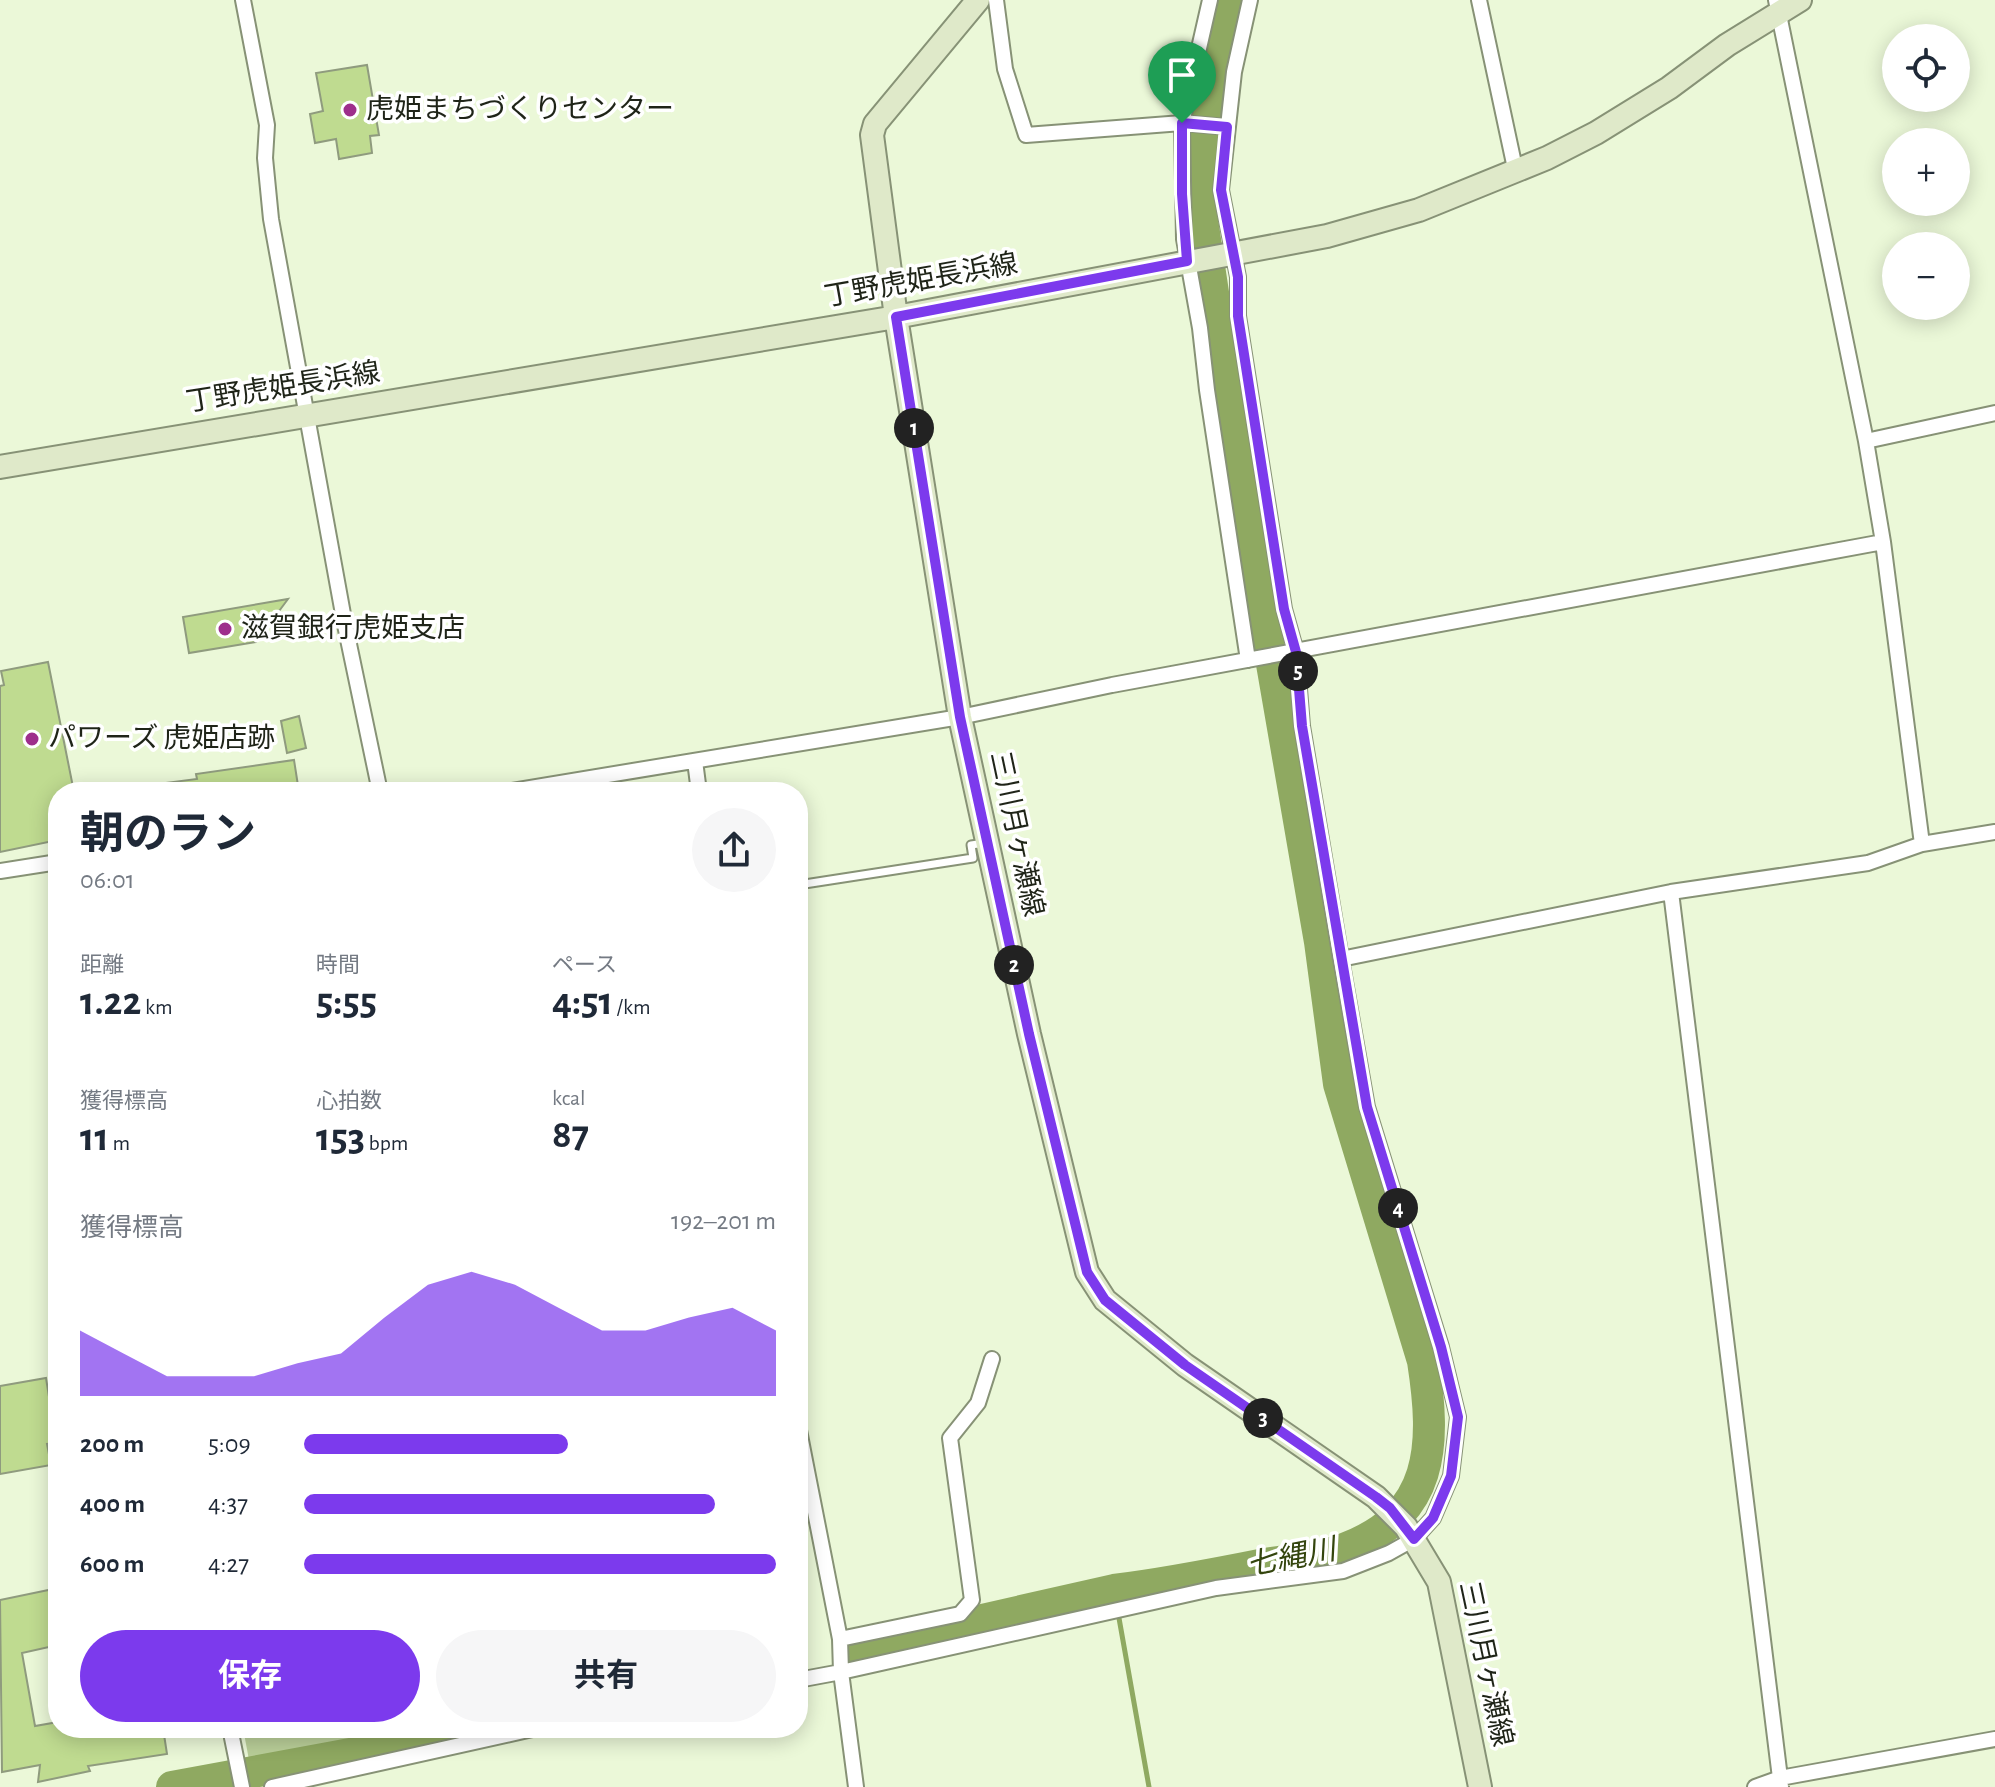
<!DOCTYPE html>
<html lang="ja">
<meta charset="utf-8">
<style>
:root{--surface:#fff;--page:#f6f6f7;--text:#1f2937;--muted:#747a83;--accent:#7c3aed}
body{margin:0;font-family:"Alegreya Sans","Noto Sans JP",sans-serif;background:var(--page);color:var(--text);height:100vh;display:flex;flex-direction:column;font-size:30px;white-space:nowrap}
*{box-sizing:border-box;margin:0}
p{font-size:26px;color:var(--muted)}
.icon{flex:none;width:44px;height:44px;fill:none;stroke:currentColor;stroke-width:2;stroke-linecap:round;stroke-linejoin:round}
.map{position:relative;flex:1;overflow:hidden}
.drawer{position:absolute;left:48px;top:782px;width:760px;height:956px;display:flex;flex-direction:column;background:var(--surface);border-radius:32px;box-shadow:0 4px 20px #0003}
.drawer>*{flex:none}
.controls{position:absolute;left:1882px;top:24px;display:grid;gap:16px}
.controls a{display:grid;place-items:center;width:88px;height:88px;border-radius:50%;background:var(--surface);box-shadow:0 4px 20px #0003;font-size:40px}
.pin{position:absolute;display:grid;place-items:center;width:68px;height:68px;color:#fff;margin:-82px -34px;border-radius:50% 50% 50% 0;rotate:-45deg;box-shadow:0 0 8px #0007}
.pin .icon{rotate:45deg}
.km{position:absolute;width:40px;height:40px;margin:-20px;border-radius:50%;background:#222;color:#fff;font-size:22px;line-height:40px;text-align:center}
.round{display:grid;place-items:center;flex:none;width:84px;height:84px;border-radius:42px;background:var(--page)}
.head{display:flex;align-items:center;justify-content:space-between;height:136px;padding:0 32px}
h1{font-size:44px;font-weight:700;line-height:60px}
.metrics{display:grid;grid-template-columns:repeat(3,1fr);gap:12px;height:136px;padding:8px 32px}
.metrics div{display:grid;align-content:center}
.metrics b{font-size:40px;font-weight:700}
.metrics small{font-size:22px;font-weight:400}
.metrics p{font-size:22px}
.chart{height:224px;padding:16px 32px}
.chart p{display:flex;justify-content:space-between}
.chart svg{width:100%;height:144px;margin-top:8px;fill:var(--accent);opacity:.7}
.primary-button{display:flex;gap:16px;margin-top:auto;padding:16px 32px}
.primary-button a{flex:1;height:92px;border-radius:48px;background:var(--accent);color:#fff;font-size:32px;font-weight:700;line-height:92px;text-align:center}
.primary-button a+a{background:var(--page);color:var(--text)}
ul{padding:0 32px;list-style:none;font-size:26px}
li{display:grid;grid-template-columns:128px 96px 1fr;align-items:center;height:60px}
li i{height:20px;border-radius:10px;background:var(--accent)}
.map>svg:first-child{display:block}
.green{fill:#bacf99}
.lines{fill:none;stroke-linecap:round;stroke-linejoin:round}
.stream{stroke:#8fa961;stroke-width:5}
.river{stroke:#8fa961;stroke-width:32}
.building{fill:#bfdb90;stroke:#8f9b7e;stroke-width:2}
.service-casing{stroke:#879276;stroke-width:11}
.minor-casing{stroke:#879276;stroke-width:18}
.secondary-casing{stroke:#879276;stroke-width:26}
.service{stroke:#fff;stroke-width:7}
.minor{stroke:#fff;stroke-width:14}
.secondary{stroke:#dfe9c9;stroke-width:22}
.route-casing{stroke:#fff;stroke-width:16}
.route{stroke:#7c3aed;stroke-width:10}
.poi-dot{fill:#9e2e8c;stroke:#fff;stroke-width:3}
.labels{text-anchor:middle;dominant-baseline:central;stroke-width:7;stroke-linejoin:round;paint-order:stroke}
.poi-label{font-size:28px;fill:#1f2418;stroke:#fff;text-anchor:start}
.street-label{font-size:28px;fill:#1f2418;stroke:#fff}
.water-label{font-size:30px;font-style:italic;fill:#34450e;stroke:#fff}
</style>
<div class="map">
<svg width="1995" height="1787" viewBox="0 0 1995 1787">
<rect width="100%" height="100%" fill="#ebf8d8"/>
<path class="green" d="M 243,1728 L 443,1728 L 255,1763 L 254,1759 L 249,1760 Z"/>
<g class="lines">
<path class="stream" d="M 1114,1590 L 1149,1787"/>
<path class="river" d="M 854,1649 L 1114,1590 C 1165,1584 1215,1574 1265,1564 C 1290,1560 1320,1558 1344,1549 C 1435,1515 1436,1445 1423,1361 L 1339,1084 L 1320,942 L 1248,525 L 1201,213 L 1202,164 L 1210,78 L 1228,0
M 172,1787 L 491,1728"/>
</g>
<path class="building" d="M 367,65 L 379,135 L 370,136 L 372,153 L 339,159 L 336,139 L 315,143 L 310,114 L 323,111 L 316,73 Z
M 288,599 L 256,642 L 189,653 L 183,617 Z
M 48,662 L 74,792 L 58,792 L 58,840 L 0,852 L 0,686 L 4,685 L 1,671 Z
M 299,716 L 306,748 L 287,753 L 281,721 Z
M 294,760 L 299,792 L 166,792 L 165,783 L 197,779 L 196,774 Z
M 46,1378 L 50,1403 L 56,1402 L 58,1415 L 58,1443 L 47,1444 L 51,1465 L 0,1474 L 0,1386 Z
M 58,1588 L 58,1645 L 22,1653 L 35,1726 L 58,1722 L 58,1728 L 163,1728 L 167,1754 L 88,1766 L 90,1771 L 38,1782 L 40,1765 L 2,1772 L 0,1600 Z"/>
<g class="lines">
<g class="service-casing">
<path id="service" d="M 798,885 L 973,858 L 971,845 L 985,843"/>
</g>
<g class="minor-casing">
<path id="minor" d="M 243,0 L 267,125 L 265,158 L 271,219 L 345,625 L 380,792
M 996,0 L 1005,69 L 1026,135 L 1182,123 L 1227,127
M 1210,0 L 1182,123 L 1184,239 L 1200,328 L 1207,390 L 1248,660
M 1250,0 L 1234,72 L 1221,190 L 1238,277 L 1238,316 L 1284,609 L 1296,652 L 1302,726 L 1341,959 L 1671,892
M 1479,0 L 1516,173
M 1776,0 L 1866,441 L 1995,413
M 1883,542 L 1922,844 L 1995,832
M 695,761 L 699,792
M 505,792 L 960,717 L 1112,685 L 1883,542 L 1866,441
M 1922,844 L 1868,863 L 1671,892 L 1780,1778 L 1995,1739
M 0,871 L 58,862
M 798,1425 L 840,1639 L 841,1672 L 798,1680
M 840,1639 L 960,1614 L 972,1600 L 950,1438 L 978,1403 L 992,1359
M 230,1728 L 242,1787
M 272,1787 L 537,1728
M 856,1787 L 841,1672 L 1216,1588 L 1343,1571 L 1389,1553 L 1414,1539 L 1433,1518 L 1451,1476 L 1458,1417 L 1441,1347 L 1367,1107 L 1341,959
M 1755,1787 L 1780,1778 L 1781,1787"/>
</g>
<g class="secondary-casing">
<path id="secondary" d="M 978,0 L 875,124 L 872,135 L 896,317 L 960,717 L 1029,1034 L 1087,1272 L 1105,1300 L 1185,1365 L 1376,1497 L 1406,1527 L 1439,1582 L 1480,1787
M 0,467 L 896,317 L 1327,236 L 1419,210 L 1547,158 L 1596,133 L 1669,88 L 1727,45 L 1800,0"/>
</g>
<use href="#service" class="service"/>
<use href="#minor" class="minor"/>
<use href="#secondary" class="secondary"/>
</g>
<g class="lines">
<g class="route-casing">
<path id="route" d="M 1182,123 L 1227,127 L 1221,190 L 1238,277 L 1238,316 L 1284,609 L 1296,652 L 1302,726 L 1367,1107 L 1441,1347 L 1458,1417 L 1451,1476 L 1433,1518 L 1414,1539 L 1390,1508 L 1376,1497 L 1185,1365 L 1105,1300 L 1087,1272 L 1029,1034 L 960,717 L 896,317 L 1187,261 L 1182,194 Z"/>
</g>
<use href="#route" class="route"/>
</g>
<g class="poi-dot">
<circle cx="350" cy="110" r="8"/>
<circle cx="225" cy="629" r="8"/>
<circle cx="32" cy="739" r="8"/>
</g>
<g class="labels">
<g class="poi-label">
<text x="366" y="110">虎姫まちづくりセンター</text>
<text x="241" y="629">滋賀銀行虎姫支店</text>
<text x="48" y="739">パワーズ 虎姫店跡</text>
</g>
<g class="street-label">
<text transform="translate(921 281) rotate(-10)">丁野虎姫長浜線</text>
<text transform="translate(283 388) rotate(-9)">丁野虎姫長浜線</text>
<text transform="translate(1016 834) rotate(78)">三川月ヶ瀬線</text>
<text transform="translate(1485 1664) rotate(78)">三川月ヶ瀬線</text>
</g>
<g class="water-label">
<text transform="translate(1291 1558) rotate(-11)">七縄川</text>
</g>
</g>
</svg>
<div class="controls">
<a><svg class="icon" aria-label="locate" viewBox="0 0 24 24"><circle cx="12" cy="12" r="6"/><path d="M12 2v4M12 18v4M2 12h4M18 12h4"/></svg></a>
<a>+</a>
<a>−</a>
</div>
<div class="pin" style="left:1182px;top:123px;background:#1e9e55"><svg class="icon" aria-label="arrive" viewBox="0 0 24 24"><path d="M6 21V4h12l-3 4 3 4H6"/></svg></div>
<b class="km" style="left:914px;top:428px">1</b>
<b class="km" style="left:1014px;top:965px">2</b>
<b class="km" style="left:1263px;top:1418px">3</b>
<b class="km" style="left:1398px;top:1208px">4</b>
<b class="km" style="left:1298px;top:671px">5</b>
<section class="drawer">
<div class="head"><div><h1>朝のラン</h1><p>06:01</p></div><a class="round"><svg class="icon" aria-label="share" viewBox="0 0 24 24"><path d="M12 15V3M7 8l5-5 5 5M5 13v7h14v-7"/></svg></a></div>
<div class="metrics">
<div><p>距離</p><b>1.22<small> km</small></b></div>
<div><p>時間</p><b>5:55</b></div>
<div><p>ペース</p><b>4:51<small> /km</small></b></div>
</div>
<div class="metrics">
<div><p>獲得標高</p><b>11<small> m</small></b></div>
<div><p>心拍数</p><b>153<small> bpm</small></b></div>
<div><p>kcal</p><b>87</b></div>
</div>
<div class="chart"><p><span>獲得標高</span>192–201 m</p>
<svg viewBox="0 0 160 44" preserveAspectRatio="none"><path d="M0 44V24L10 31L20 38L30 38L40 38L50 34L60 31L70 20L80 10L90 6L100 10L110 17L120 24L130 24L140 20L150 17L160 24V44z"/></svg>
</div>
<ul>
<li><b>200 m</b>5:09<i style="width:56%"></i></li>
<li><b>400 m</b>4:37<i style="width:87%"></i></li>
<li><b>600 m</b>4:27<i style="width:100%"></i></li>
</ul>
<div class="primary-button"><a>保存</a><a>共有</a></div>
</section>
</div>
